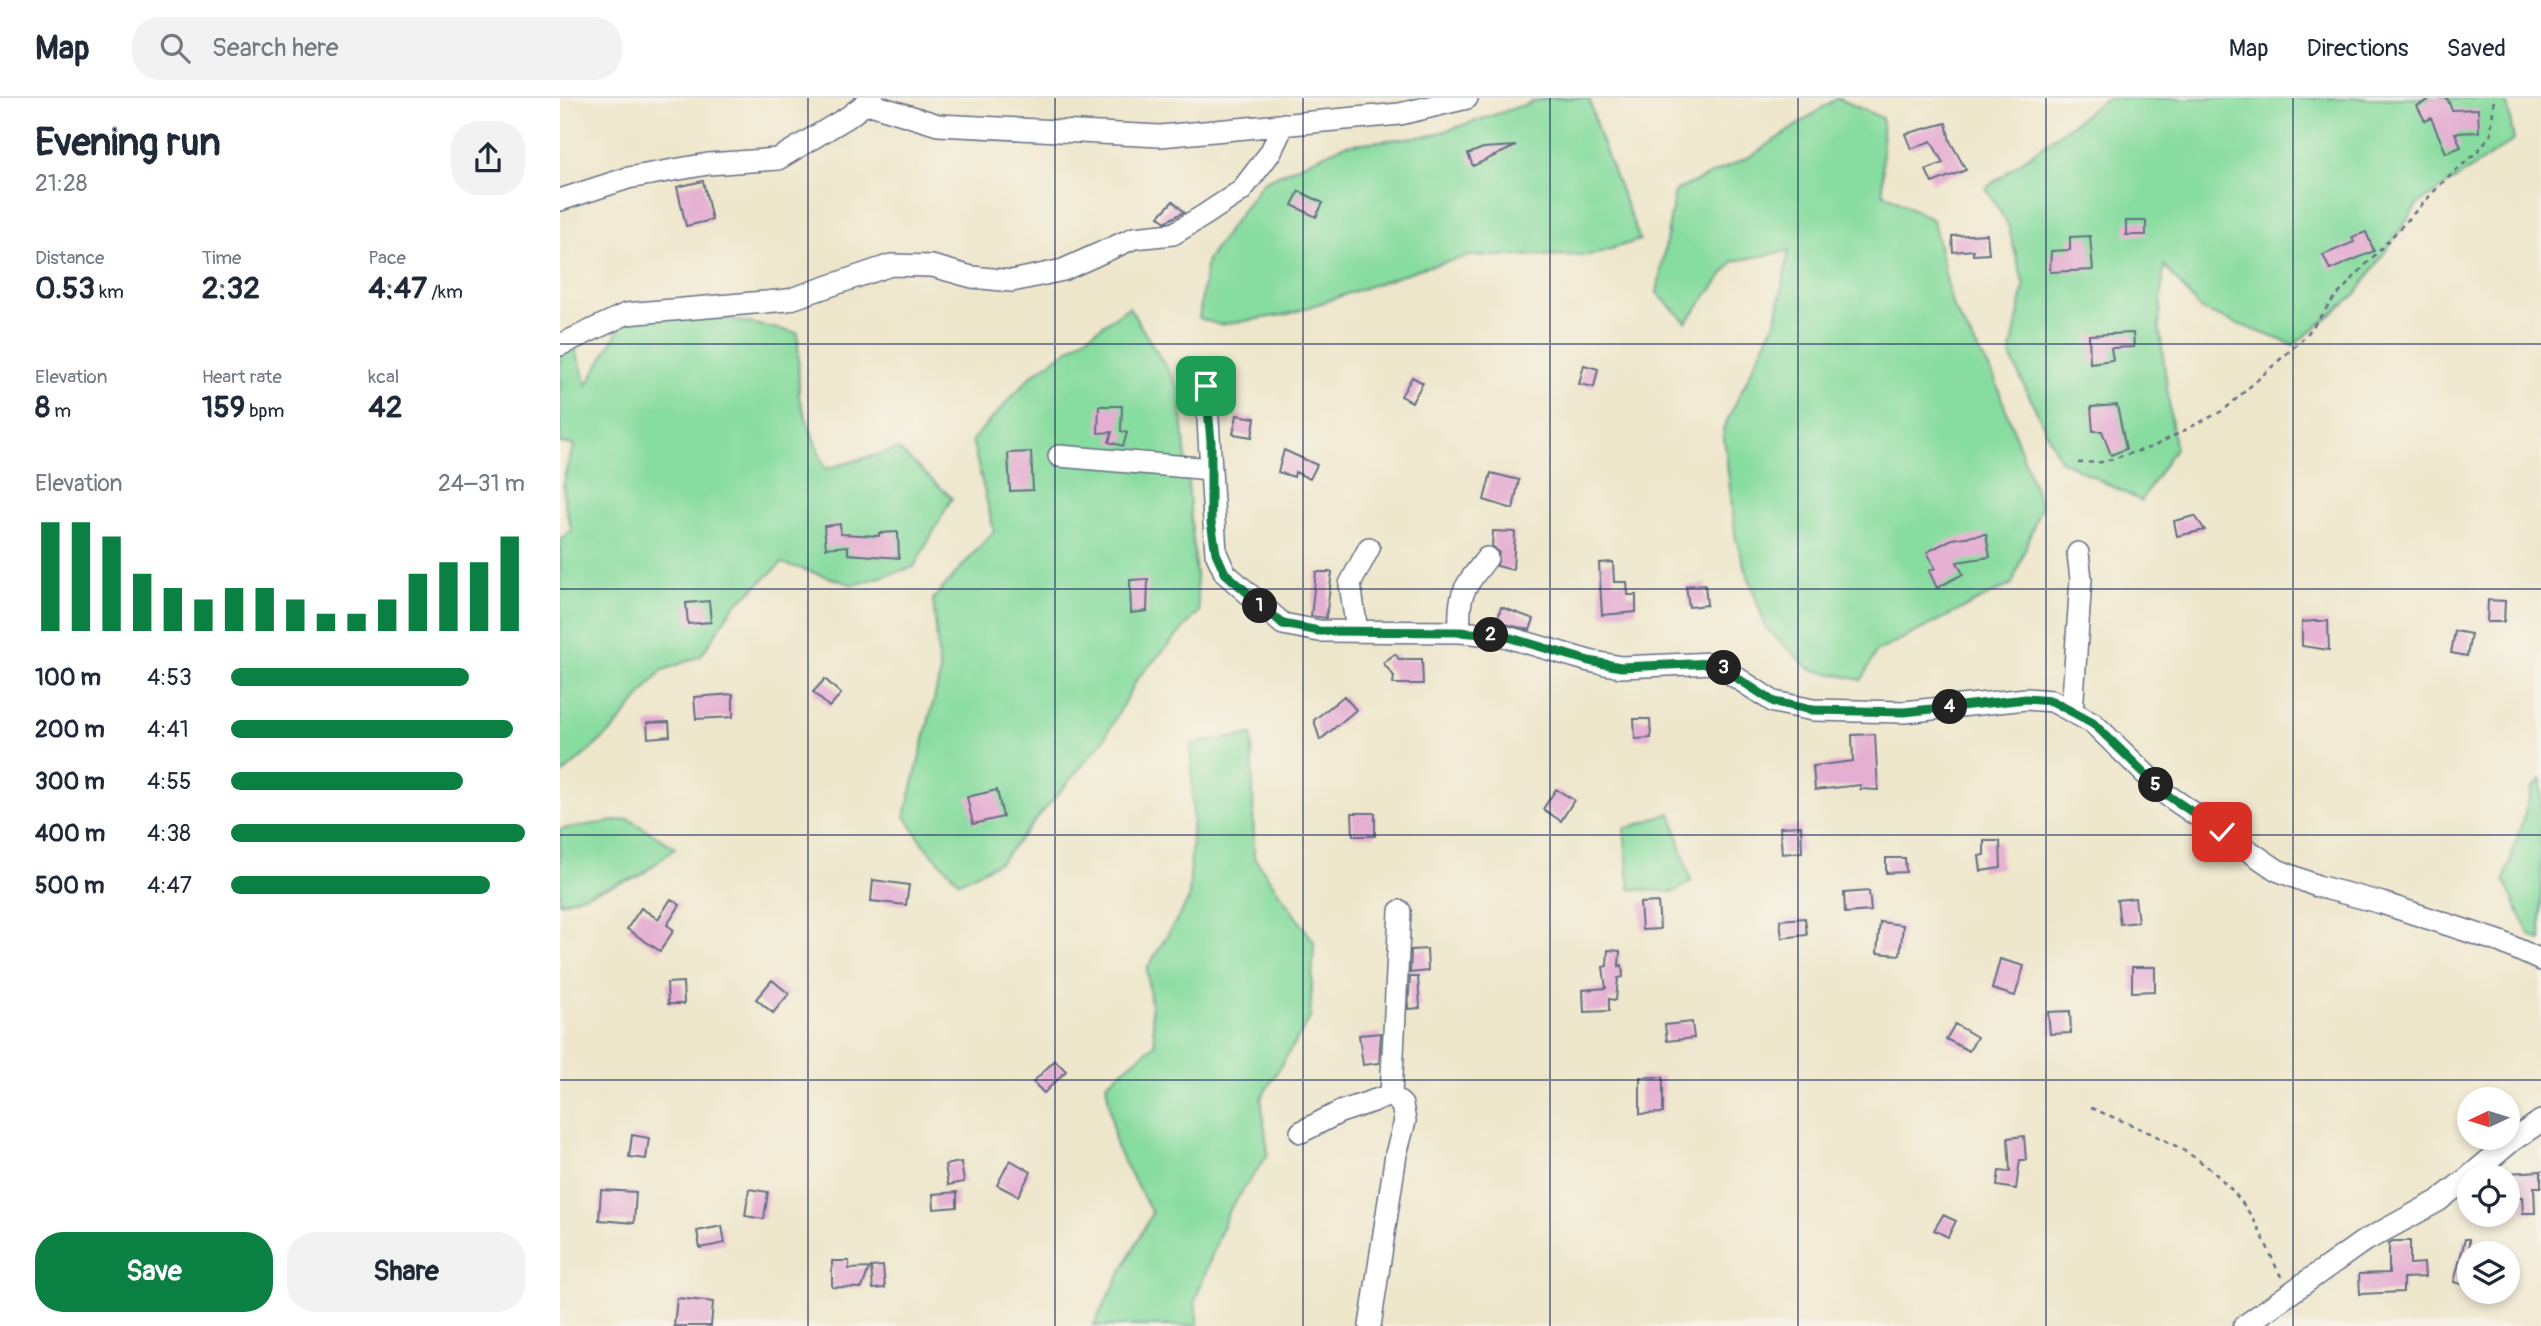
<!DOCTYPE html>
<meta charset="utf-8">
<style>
:root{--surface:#fff;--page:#f2f2f3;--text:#1f2937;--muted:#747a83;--line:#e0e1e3;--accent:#0b8043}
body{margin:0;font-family:Pangolin,sans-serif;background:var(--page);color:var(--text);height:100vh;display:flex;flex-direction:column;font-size:26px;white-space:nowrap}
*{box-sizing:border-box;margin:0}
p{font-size:23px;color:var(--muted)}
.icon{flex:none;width:38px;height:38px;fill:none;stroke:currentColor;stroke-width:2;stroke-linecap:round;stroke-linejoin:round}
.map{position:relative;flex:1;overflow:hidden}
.side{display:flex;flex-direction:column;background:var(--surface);width:560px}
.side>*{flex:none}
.needle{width:46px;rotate:266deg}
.controls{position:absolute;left:1897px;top:989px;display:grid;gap:14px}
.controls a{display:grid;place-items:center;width:63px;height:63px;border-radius:50%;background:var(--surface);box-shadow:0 4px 10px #0003;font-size:35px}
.pin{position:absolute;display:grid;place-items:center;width:60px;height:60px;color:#fff;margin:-30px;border-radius:14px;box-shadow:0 4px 10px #0006}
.km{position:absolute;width:35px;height:35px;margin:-18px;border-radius:50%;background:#222;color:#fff;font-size:19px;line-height:35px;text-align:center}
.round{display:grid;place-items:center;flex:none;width:74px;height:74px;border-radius:28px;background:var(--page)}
.head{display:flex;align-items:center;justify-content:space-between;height:119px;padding:0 35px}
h1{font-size:38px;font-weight:800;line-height:52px}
.metrics{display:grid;grid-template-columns:repeat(3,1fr);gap:10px;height:119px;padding:7px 35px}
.metrics div{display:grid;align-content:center}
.metrics b{font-size:30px;font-weight:800}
.metrics small{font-size:19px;font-weight:400}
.metrics p{font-size:19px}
.chart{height:196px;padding:14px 35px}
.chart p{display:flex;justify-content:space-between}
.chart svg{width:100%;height:126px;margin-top:7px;stroke:var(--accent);stroke-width:6}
.cta{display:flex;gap:14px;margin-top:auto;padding:14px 35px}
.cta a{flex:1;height:80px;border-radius:28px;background:var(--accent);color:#fff;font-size:28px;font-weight:800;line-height:80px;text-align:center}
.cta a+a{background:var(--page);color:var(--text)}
ul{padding:0 35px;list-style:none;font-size:23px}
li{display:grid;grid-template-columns:112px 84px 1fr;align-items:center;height:52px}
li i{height:18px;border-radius:9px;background:var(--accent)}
header{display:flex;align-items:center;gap:42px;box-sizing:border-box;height:98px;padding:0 35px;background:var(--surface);border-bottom:2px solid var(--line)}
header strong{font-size:33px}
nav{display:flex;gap:38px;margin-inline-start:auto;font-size:24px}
.search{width:490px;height:63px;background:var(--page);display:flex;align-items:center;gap:18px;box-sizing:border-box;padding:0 24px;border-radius:28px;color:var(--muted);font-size:26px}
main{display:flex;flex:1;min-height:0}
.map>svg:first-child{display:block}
.green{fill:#87dc9f;stroke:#51867e;stroke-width:2}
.building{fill:#e5afd2}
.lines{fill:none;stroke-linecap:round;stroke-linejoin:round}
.minor-casing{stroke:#656f84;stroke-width:24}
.path{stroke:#656f84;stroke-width:2.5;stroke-dasharray:5 5;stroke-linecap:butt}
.minor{stroke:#fff;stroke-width:21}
.route-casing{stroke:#fff;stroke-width:14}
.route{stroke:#0b8043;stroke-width:9}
.grid{fill:none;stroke:#1b2f5e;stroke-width:2;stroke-opacity:0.55}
</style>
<header>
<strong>Map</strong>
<div class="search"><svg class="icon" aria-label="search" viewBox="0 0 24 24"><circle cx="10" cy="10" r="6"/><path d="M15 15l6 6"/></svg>Search here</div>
<nav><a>Map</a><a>Directions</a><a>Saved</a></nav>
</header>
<main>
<section class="side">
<div class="head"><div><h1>Evening run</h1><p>21:28</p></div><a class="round"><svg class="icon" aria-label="share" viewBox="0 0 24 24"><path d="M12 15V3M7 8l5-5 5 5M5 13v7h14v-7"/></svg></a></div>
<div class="metrics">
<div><p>Distance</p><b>0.53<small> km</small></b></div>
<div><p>Time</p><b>2:32</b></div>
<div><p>Pace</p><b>4:47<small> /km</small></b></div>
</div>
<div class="metrics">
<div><p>Elevation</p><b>8<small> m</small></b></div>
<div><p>Heart rate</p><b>159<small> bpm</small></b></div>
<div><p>kcal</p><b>42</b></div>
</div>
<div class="chart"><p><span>Elevation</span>24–31 m</p>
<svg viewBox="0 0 160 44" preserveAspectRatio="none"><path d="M5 44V6M15 44V6M25 44V11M35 44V24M45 44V29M55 44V33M65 44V29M75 44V29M85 44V33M95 44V38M105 44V38M115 44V33M125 44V24M135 44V20M145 44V20M155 44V11"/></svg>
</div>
<ul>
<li><b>100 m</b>4:53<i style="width:81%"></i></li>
<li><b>200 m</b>4:41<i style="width:96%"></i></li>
<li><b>300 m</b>4:55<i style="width:79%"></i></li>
<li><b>400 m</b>4:38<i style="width:100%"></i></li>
<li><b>500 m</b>4:47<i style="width:88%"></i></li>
</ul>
<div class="cta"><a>Save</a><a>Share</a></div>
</section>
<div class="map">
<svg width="1981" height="1228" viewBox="0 0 1981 1228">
<rect width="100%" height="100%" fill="#f7f3e8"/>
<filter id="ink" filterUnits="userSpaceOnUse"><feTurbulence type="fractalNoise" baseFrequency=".0143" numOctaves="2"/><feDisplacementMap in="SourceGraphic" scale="14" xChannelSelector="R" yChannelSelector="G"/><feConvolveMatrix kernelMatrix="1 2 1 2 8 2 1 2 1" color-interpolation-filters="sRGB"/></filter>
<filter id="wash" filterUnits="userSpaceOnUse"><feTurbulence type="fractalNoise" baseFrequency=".00686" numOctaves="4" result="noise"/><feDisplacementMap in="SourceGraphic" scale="28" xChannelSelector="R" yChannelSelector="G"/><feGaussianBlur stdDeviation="1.57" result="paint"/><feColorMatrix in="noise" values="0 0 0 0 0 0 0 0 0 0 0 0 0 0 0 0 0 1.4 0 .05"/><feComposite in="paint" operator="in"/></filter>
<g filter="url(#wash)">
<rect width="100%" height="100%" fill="#eee6cb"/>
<path class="green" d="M 985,0 L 1029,0 L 1038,34 L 1080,142 L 1031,157 L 910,158 L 862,170 L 729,216 L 660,227 L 639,220 L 647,162 L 703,84 L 785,47 L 873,37 Z
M 1277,0 L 1322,20 L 1323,95 L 1373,122 L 1392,207 L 1434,279 L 1481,408 L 1452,486 L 1316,554 L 1302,582 L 1250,571 L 1206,530 L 1176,442 L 1163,331 L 1216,222 L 1229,153 L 1174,163 L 1126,224 L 1097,195 L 1115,93 L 1193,57 Z
M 1547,0 L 1946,0 L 1954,42 L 1858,106 L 1796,196 L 1734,247 L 1641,212 L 1604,167 L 1599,227 L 1615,350 L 1581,403 L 1500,362 L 1450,258 L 1464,188 L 1448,127 L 1426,90 Z
M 569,209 L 620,292 L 639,514 L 577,581 L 543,643 L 440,764 L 399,784 L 363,746 L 345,718 L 380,577 L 373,501 L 434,433 L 412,342 L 472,277 Z
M 126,212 L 238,235 L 239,300 L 265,371 L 338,351 L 392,400 L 354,469 L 294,487 L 222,465 L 173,509 L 141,558 L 101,573 L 53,632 L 0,678 L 0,442 L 12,432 C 0,394 0,384 15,347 L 0,345 L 0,246 L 13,243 L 27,287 L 69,214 Z
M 692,637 L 694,759 L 754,844 L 750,920 L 701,1000 L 708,1056 L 668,1114 L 635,1203 L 638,1228 L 533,1228 L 592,1115 L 556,1049 L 546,986 L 595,946 L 587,871 L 629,801 L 633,720 L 631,646 Z
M 1981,681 L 1981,843 L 1970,837 L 1944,783 L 1972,691 Z
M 1111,715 L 1131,783 L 1114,794 L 1070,791 L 1064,731 Z
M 69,721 L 115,750 L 80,778 L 0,805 L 0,731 Z"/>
<g id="blocks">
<path class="building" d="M 1872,0 L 1887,0 L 1892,12 L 1918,11 L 1919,34 L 1895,35 L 1901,49 L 1886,55 L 1871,20 L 1865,23 L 1857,8 Z
M 1386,25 L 1390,43 L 1406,72 L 1372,85 L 1366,72 L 1383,65 L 1371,43 L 1351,51 L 1345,36 Z
M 956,48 L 913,68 L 908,56 L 923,50 Z
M 143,83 L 152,122 L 126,128 L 117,89 Z
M 739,93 L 763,105 L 756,119 L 732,107 Z
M 613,103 L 624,114 L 605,124 L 599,118 Z
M 1566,123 L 1586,123 L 1586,137 L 1566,137 Z
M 1806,134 L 1814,153 L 1770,172 L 1763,157 L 1794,144 L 1792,139 Z
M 1427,136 L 1429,156 L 1413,157 L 1413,152 L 1393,154 L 1392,138 Z
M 1530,138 L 1533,172 L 1490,174 L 1491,153 L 1510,152 L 1510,139 Z
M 1573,235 L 1574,249 L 1551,250 L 1553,262 L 1530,265 L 1529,237 Z
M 1024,267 L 1038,271 L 1034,289 L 1019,286 Z
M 852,279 L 863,285 L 852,304 L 841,298 Z
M 1557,307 L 1566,351 L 1551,357 L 1542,333 L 1533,333 L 1531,309 Z
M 539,308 L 562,308 L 561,333 L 567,335 L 563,348 L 549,344 L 552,334 L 538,335 Z
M 677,317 L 695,320 L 692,339 L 673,336 Z
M 724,352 L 757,367 L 750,381 L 735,374 L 734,379 L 718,374 Z
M 471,354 L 473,392 L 450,393 L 448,355 Z
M 931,375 L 959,382 L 953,411 L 924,402 Z
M 1635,418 L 1645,432 L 1617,438 L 1614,423 Z
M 280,426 L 281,436 L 319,438 L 319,435 L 338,434 L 339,460 L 288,456 L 288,448 L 266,450 L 264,428 Z
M 933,433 L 955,434 L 953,472 L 937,468 L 939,454 L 932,448 Z
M 1426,436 L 1430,459 L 1397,464 L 1403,476 L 1377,490 L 1369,473 L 1375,470 L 1367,454 L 1392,441 Z
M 1053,464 L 1054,484 L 1067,484 L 1068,497 L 1076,497 L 1076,514 L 1042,517 L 1039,465 Z
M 756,474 L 772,474 L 766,520 L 751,518 Z
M 588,481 L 587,513 L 571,515 L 570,482 Z
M 1145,486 L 1147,507 L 1129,509 L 1126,488 Z
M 1928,502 L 1945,503 L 1944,524 L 1927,524 Z
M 149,503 L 151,524 L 128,526 L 126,505 Z
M 941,509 L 974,521 L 970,532 L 937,524 Z
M 1755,523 L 1768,523 L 1769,552 L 1742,548 L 1742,524 Z
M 1895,533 L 1911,536 L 1907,558 L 1891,555 Z
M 835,556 L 839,561 L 862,561 L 863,586 L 833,586 L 834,578 L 823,565 Z
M 265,581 L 281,596 L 269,609 L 253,594 Z
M 173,596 L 173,619 L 136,621 L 134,599 Z
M 784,598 L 796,612 L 760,642 L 754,622 Z
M 1074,621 L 1090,621 L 1091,640 L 1075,641 Z
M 109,624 L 110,638 L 88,640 L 87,625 Z
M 1315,636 L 1318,692 L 1300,691 L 1301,687 L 1255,692 L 1253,668 L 1293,663 L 1292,637 Z
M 996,691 L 1014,702 L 1001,723 L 983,711 Z
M 437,692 L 443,719 L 413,726 L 407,699 Z
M 792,715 L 815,715 L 815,738 L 793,738 Z
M 1241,728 L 1242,754 L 1222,756 L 1220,729 Z
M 1424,743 L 1440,743 L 1441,770 L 1421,773 L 1419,758 L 1424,757 Z
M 1326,760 L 1345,760 L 1346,774 L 1326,775 Z
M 313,782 L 349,787 L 346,807 L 311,803 Z
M 1309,793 L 1311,813 L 1285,815 L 1284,795 Z
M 1575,800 L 1578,824 L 1560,826 L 1557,802 Z
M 111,801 L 120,807 L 107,827 L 114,832 L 100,853 L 67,831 L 81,810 L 98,821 Z
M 1098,804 L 1100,831 L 1082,832 L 1080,805 Z
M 1245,820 L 1247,837 L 1222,840 L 1220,822 Z
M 1320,824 L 1343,827 L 1340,857 L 1317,855 Z
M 867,851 L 868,873 L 850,875 L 851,852 Z
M 1048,852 L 1060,853 L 1059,868 L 1062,867 L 1063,879 L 1058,880 L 1056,902 L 1049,901 L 1049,913 L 1024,914 L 1023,892 L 1046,890 L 1043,869 L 1047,868 Z
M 1440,861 L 1464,868 L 1455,898 L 1432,891 Z
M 1572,869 L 1595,869 L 1595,893 L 1572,894 Z
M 850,879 L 858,879 L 860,910 L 848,911 Z
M 212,882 L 229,896 L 213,915 L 196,901 Z
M 123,884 L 124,906 L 108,906 L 107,885 Z
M 1510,913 L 1511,935 L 1490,936 L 1488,914 Z
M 1132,924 L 1134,940 L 1107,943 L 1105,927 Z
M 1395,926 L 1417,939 L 1409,953 L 1386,941 Z
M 821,935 L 819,965 L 803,967 L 799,937 Z
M 495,962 L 506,973 L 484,995 L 473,984 Z
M 1080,979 L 1103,979 L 1103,1015 L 1080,1016 Z
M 72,1037 L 89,1040 L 86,1061 L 69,1059 Z
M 1464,1038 L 1466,1062 L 1460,1062 L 1456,1091 L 1437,1088 L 1439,1073 L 1450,1074 L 1448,1040 Z
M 450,1062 L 471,1074 L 458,1098 L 437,1087 Z
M 401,1064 L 404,1084 L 388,1087 L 385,1067 Z
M 1981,1073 L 1981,1089 L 1974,1089 L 1975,1115 L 1963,1115 L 1962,1099 L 1948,1099 L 1948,1075 Z
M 189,1091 L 208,1094 L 204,1121 L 185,1118 Z
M 41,1092 L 76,1094 L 74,1125 L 39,1122 Z
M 397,1094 L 397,1109 L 374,1111 L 373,1096 Z
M 1383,1117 L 1396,1123 L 1388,1139 L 1374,1132 Z
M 162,1128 L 165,1145 L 140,1150 L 137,1133 Z
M 1905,1141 L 1909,1141 L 1909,1188 L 1894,1184 Z
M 1833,1143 L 1850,1143 L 1850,1166 L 1864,1165 L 1865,1179 L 1843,1180 L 1843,1194 L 1800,1196 L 1799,1176 L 1829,1175 L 1829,1145 Z
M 272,1163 L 289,1163 L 289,1171 L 309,1170 L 302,1190 L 272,1189 Z
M 323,1168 L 325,1190 L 313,1191 L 311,1169 Z
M 117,1200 L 153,1204 L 151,1228 L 114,1228 Z"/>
</g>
</g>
<g filter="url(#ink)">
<use href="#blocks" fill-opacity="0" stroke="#656f84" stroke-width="2"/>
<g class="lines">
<g class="minor-casing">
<path id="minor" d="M 307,5 L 378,27 L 600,38 L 840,16 L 907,0
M 0,102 L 68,80 L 148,66 L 218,61 L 288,19 L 313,0
M 0,247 L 66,216 L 228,202 L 331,167 L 372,168 L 412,179 L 452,183 L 503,172 L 574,140 L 613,136 L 643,118 L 681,93 L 710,55 L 724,26
M 646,288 L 656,455 L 665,475 L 723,526 L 759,533 L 900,534 L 944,538 L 1029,563 L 1061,569 L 1154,565 L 1214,604 L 1253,612 L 1344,614 L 1466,601 L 1492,603 L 1533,625 L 1607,697 L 1717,772 L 1757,788 L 1822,805 L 1941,844 L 1981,862
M 499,358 L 651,371
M 797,533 L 790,486 L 809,450
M 900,534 C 898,494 903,491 927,460
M 1512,614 L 1521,481 L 1518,455
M 741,1034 L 780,1014 L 831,997
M 1910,1078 L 1953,1042 L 1981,1023
M 810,1228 L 836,1056 L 845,1023 L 842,1007 L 831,997 L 840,813
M 1684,1228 L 1801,1145 L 1878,1103 L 1909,1079"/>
</g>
<path class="path" d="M 1518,365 L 1542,364 L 1592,349 L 1664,312 L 1745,239 L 1771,204 L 1881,86 L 1918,53 L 1931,36 L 1934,0
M 1531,1010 C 1600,1039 1656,1057 1696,1126 C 1706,1143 1712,1163 1722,1180"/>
<use href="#minor" class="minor"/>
</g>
</g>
<g class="lines" filter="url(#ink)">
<g class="route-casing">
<path id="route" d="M 646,288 L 651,344 L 651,424 L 656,455 L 665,475 L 723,526 L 759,533 L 900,534 L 944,538 L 1029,563 L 1061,569 L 1154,565 L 1214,604 L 1253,612 L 1344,614 L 1466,601 L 1492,603 L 1533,625 L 1607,697 L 1662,734"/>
</g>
<use href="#route" class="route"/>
</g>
<path class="grid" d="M 248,0 L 248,1228M 495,0 L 495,1228M 743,0 L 743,1228M 990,0 L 990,1228M 1238,0 L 1238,1228M 1486,0 L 1486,1228M 1733,0 L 1733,1228M 0,246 L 1981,246M 0,491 L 1981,491M 0,737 L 1981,737M 0,982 L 1981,982"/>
</svg>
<div class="controls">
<a><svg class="needle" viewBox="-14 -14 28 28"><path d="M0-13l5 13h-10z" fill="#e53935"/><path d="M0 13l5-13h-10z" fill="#747a83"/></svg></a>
<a><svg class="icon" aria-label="locate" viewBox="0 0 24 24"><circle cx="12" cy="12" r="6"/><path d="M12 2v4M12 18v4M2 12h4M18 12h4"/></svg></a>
<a><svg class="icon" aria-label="layers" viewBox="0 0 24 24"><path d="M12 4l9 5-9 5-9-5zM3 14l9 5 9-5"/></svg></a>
</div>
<div class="pin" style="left:646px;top:288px;background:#1e9e55"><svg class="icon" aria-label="arrive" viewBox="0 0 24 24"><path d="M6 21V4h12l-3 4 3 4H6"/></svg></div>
<div class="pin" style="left:1662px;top:734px;background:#d93025"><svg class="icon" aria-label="check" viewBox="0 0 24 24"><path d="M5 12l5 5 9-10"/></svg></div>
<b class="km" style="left:700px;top:508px">1</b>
<b class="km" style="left:931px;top:537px">2</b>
<b class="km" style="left:1164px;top:570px">3</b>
<b class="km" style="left:1390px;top:609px">4</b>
<b class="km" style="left:1596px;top:687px">5</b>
</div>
</main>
